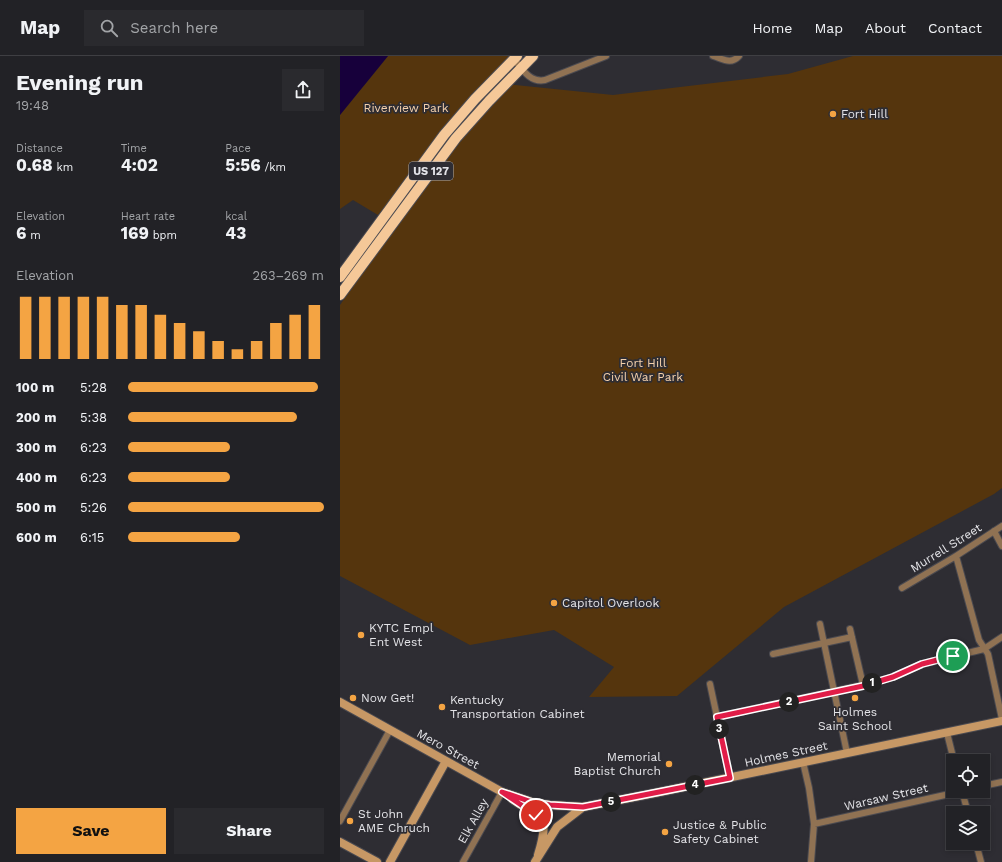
<!DOCTYPE html>
<meta charset="utf-8">
<style>
:root{--surface:#222226;--page:#2a2a2e;--text:#f1f3f6;--muted:#a2a4a7;--line:#3f3f43;--accent:#f4a443}
body{margin:0;font-family:"Work Sans",sans-serif;background:var(--page);color:var(--text);height:100vh;display:flex;flex-direction:column;font-size:15px;white-space:nowrap}
*{box-sizing:border-box;margin:0}
p{font-size:13px;color:var(--muted)}
.icon{flex:none;width:22px;height:22px;fill:none;stroke:currentColor;stroke-width:2;stroke-linecap:round;stroke-linejoin:round}
.map{position:relative;flex:1;overflow:hidden}
.details{display:flex;flex-direction:column;background:var(--surface);width:340px}
.details>*{flex:none}
.buttons{position:absolute;left:606px;top:698px;display:grid;gap:8px}
.buttons a{display:grid;place-items:center;width:44px;height:44px;border-radius:0px;background:var(--surface);box-shadow:0 2px 6px #0003,0 0 0 1px var(--line);font-size:20px}
.pin{position:absolute;display:grid;place-items:center;width:34px;height:34px;color:#fff;margin:-17px;border:2px solid #fff;border-radius:50%;box-shadow:0 1px 4px #0007}
.km{position:absolute;width:20px;height:20px;margin:-10px;border-radius:50%;background:#222;color:#fff;font-size:11px;line-height:20px;text-align:center}
.round{display:grid;place-items:center;flex:none;width:42px;height:42px;border-radius:0px;background:var(--page)}
.head{display:flex;align-items:center;justify-content:space-between;height:68px;padding:0 16px}
h1{font-size:22px;font-weight:700;line-height:30px}
.metrics{display:grid;grid-template-columns:repeat(3,1fr);gap:6px;height:68px;padding:4px 16px}
.metrics div{display:grid;align-content:center}
.metrics b{font-size:17px;font-weight:700}
.metrics small{font-size:11px;font-weight:400}
.metrics p{font-size:11px}
.chart{height:112px;padding:8px 16px}
.chart p{display:flex;justify-content:space-between}
.chart svg{width:100%;height:72px;margin-top:4px;stroke:var(--accent);stroke-width:6}
.cta{display:flex;gap:8px;margin-top:auto;padding:8px 16px}
.cta a{flex:1;height:46px;border-radius:0px;background:var(--accent);color:#111;font-size:16px;font-weight:700;line-height:46px;text-align:center}
.cta a+a{background:var(--page);color:var(--text)}
ul{padding:0 16px;list-style:none;font-size:13px}
li{display:grid;grid-template-columns:64px 48px 1fr;align-items:center;height:30px}
li i{height:10px;border-radius:5px;background:var(--accent)}
header{display:flex;align-items:center;gap:24px;box-sizing:border-box;height:56px;padding:0 20px;background:var(--surface);border-bottom:1px solid var(--line)}
header strong{font-size:19px}
nav{display:flex;gap:22px;margin-inline-start:auto;font-size:14px}
.search{width:280px;height:36px;background:var(--page);display:flex;align-items:center;gap:10px;box-sizing:border-box;padding:0 14px;border-radius:0px;color:var(--muted);font-size:15px}
main{display:flex;flex:1;min-height:0}
.map>svg:first-child{display:block}
.green{fill:#55350d}
.water{fill:#17003b}
.lines{fill:none;stroke-linecap:round;stroke-linejoin:round}
.minor-casing{stroke:#4b4a50;stroke-width:8}
.secondary-casing{stroke:#4b4a50;stroke-width:10}
.trunk-casing{stroke:#4b4a50;stroke-width:12}
.minor{stroke:#907253;stroke-width:6}
.secondary{stroke:#c79865;stroke-width:8}
.trunk{stroke:#f5c898;stroke-width:10}
.route-casing{stroke:#fff;stroke-width:8}
.route{stroke:#e11d48;stroke-width:5}
.poi-dot{fill:#f4a443;stroke:#2e2d33;stroke-width:1.5}
.labels{text-anchor:middle;dominant-baseline:central;stroke-width:3.5;stroke-linejoin:round;paint-order:stroke}
.shield{fill:#2e2d33;stroke:#adadb2;stroke-width:1}
.shield-label{font-size:11px;font-weight:bold;fill:#e4e4e8}
.park-label{font-size:12px;fill:#f5d1ac;stroke:#2e2d33}
.poi-label{font-size:12px;fill:#e4e4e8;stroke:#2e2d33;text-anchor:start}
.street-label{font-size:12px;fill:#e4e4e8;stroke:#2e2d33}
</style>
<header>
<strong>Map</strong>
<div class="search"><svg class="icon" aria-label="search" viewBox="0 0 24 24"><circle cx="10" cy="10" r="6"/><path d="M15 15l6 6"/></svg>Search here</div>
<nav><a>Home</a><a>Map</a><a>About</a><a>Contact</a></nav>
</header>
<main>
<section class="details">
<div class="head"><div><h1>Evening run</h1><p>19:48</p></div><a class="round"><svg class="icon" aria-label="share" viewBox="0 0 24 24"><path d="M12 15V3M7 8l5-5 5 5M5 13v7h14v-7"/></svg></a></div>
<div class="metrics">
<div><p>Distance</p><b>0.68<small> km</small></b></div>
<div><p>Time</p><b>4:02</b></div>
<div><p>Pace</p><b>5:56<small> /km</small></b></div>
</div>
<div class="metrics">
<div><p>Elevation</p><b>6<small> m</small></b></div>
<div><p>Heart rate</p><b>169<small> bpm</small></b></div>
<div><p>kcal</p><b>43</b></div>
</div>
<div class="chart"><p><span>Elevation</span>263–269 m</p>
<svg viewBox="0 0 160 44" preserveAspectRatio="none"><path d="M5 44V6M15 44V6M25 44V6M35 44V6M45 44V6M55 44V11M65 44V11M75 44V17M85 44V22M95 44V27M105 44V33M115 44V38M125 44V33M135 44V22M145 44V17M155 44V11"/></svg>
</div>
<ul>
<li><b>100 m</b>5:28<i style="width:97%"></i></li>
<li><b>200 m</b>5:38<i style="width:86%"></i></li>
<li><b>300 m</b>6:23<i style="width:52%"></i></li>
<li><b>400 m</b>6:23<i style="width:52%"></i></li>
<li><b>500 m</b>5:26<i style="width:100%"></i></li>
<li><b>600 m</b>6:15<i style="width:57%"></i></li>
</ul>
<div class="cta"><a>Save</a><a>Share</a></div>
</section>
<div class="map">
<svg width="662" height="806" viewBox="0 0 662 806">
<rect width="100%" height="100%" fill="#2e2d33"/>
<path class="green" d="M 48,0 L 170,0 L 38,159 L 13,144 L 0,153 L 0,59 Z
M 513,0 L 662,0 L 662,432 L 654,438 L 444,551 L 337,640 L 249,641 L 274,611 L 214,574 L 130,589 L 0,520 L 0,249 L 112,88 L 165,28 L 273,39 L 448,18 Z"/>
<path class="water" d="M 0,0 L 48,0 L 0,59 Z"/>
<g class="lines">
<g class="minor-casing">
<path id="minor" d="M 373,0 C 383,3 391,9 399,0
M 174,3 C 182,13 190,27 205,24 L 266,0
M 654,475 L 662,490
M 616,500 L 639,584 L 648,598 L 662,663
M 562,532 L 616,500 L 662,470
M 480,568 L 507,697
M 510,573 L 523,629
M 433,598 L 512,581
M 370,628 L 390,722
M 377,661 L 523,629 L 553,621 L 582,608 L 644,593 L 662,581
M 607,677 L 614,705
M 463,706 L 469,732 L 474,768 L 471,806
M 643,730 L 662,726
M 622,735 L 628,757
M 0,765 L 50,674
M 474,768 L 623,735
M 636,787 L 641,806
M 123,806 L 162,736"/>
</g>
<g class="secondary-casing">
<path id="secondary" d="M 0,646 L 162,736 L 192,746 L 210,749 L 243,751 L 315,737 L 662,665
M 172,743 C 203,765 210,759 198,799
M 0,786 L 37,806
M 50,806 L 106,705
M 195,806 L 217,771 L 243,751"/>
</g>
<g class="trunk-casing">
<path id="trunk" d="M 0,221 L 104,79 L 135,43 L 177,0
M 0,239 L 116,82 L 149,45 L 193,0"/>
</g>
<use href="#minor" class="minor"/>
<use href="#secondary" class="secondary"/>
<use href="#trunk" class="trunk"/>
</g>
<g class="lines">
<g class="route-casing">
<path id="route" d="M 196,759 L 162,736 L 192,746 L 210,749 L 243,751 L 390,722 L 377,661 L 523,630 L 553,621 L 582,608 L 613,600"/>
</g>
<use href="#route" class="route"/>
</g>
<g class="poi-dot">
<circle cx="493" cy="58" r="4"/>
<circle cx="214" cy="547" r="4"/>
<circle cx="21" cy="579" r="4"/>
<circle cx="13" cy="642" r="4"/>
<circle cx="515" cy="642" r="4"/>
<circle cx="102" cy="651" r="4"/>
<circle cx="329" cy="708" r="4"/>
<circle cx="10" cy="765" r="4"/>
<circle cx="325" cy="776" r="4"/>
</g>
<g class="labels">
<rect class="shield" x="69" y="106" width="44" height="18" rx="3"/>
<g class="shield-label">
<text x="91" y="115">US 127</text>
</g>
<g class="park-label">
<text x="66" y="52">Riverview Park</text>
<text x="303" y="307">Fort Hill<tspan x="303" dy="14">Civil War Park</tspan></text>
</g>
<g class="poi-label">
<text x="501" y="58">Fort Hill</text>
<text x="222" y="547">Capitol Overlook</text>
<text x="29" y="572">KYTC Empl<tspan x="29" dy="14">Ent West</tspan></text>
<text x="21" y="642">Now Get!</text>
<text x="110" y="644">Kentucky<tspan x="110" dy="14">Transportation Cabinet</tspan></text>
<text x="515" y="656" text-anchor="middle">Holmes<tspan x="515" dy="14">Saint School</tspan></text>
<text x="321" y="701" text-anchor="end">Memorial<tspan x="321" dy="14">Baptist Church</tspan></text>
<text x="18" y="758">St John<tspan x="18" dy="14">AME Chruch</tspan></text>
<text x="333" y="769">Justice &amp; Public<tspan x="333" dy="14">Safety Cabinet</tspan></text>
</g>
<g class="street-label">
<text transform="translate(606 492) rotate(-32)">Murrell Street</text>
<text transform="translate(108 693) rotate(29)">Mero Street</text>
<text transform="translate(446 698) rotate(-12)">Holmes Street</text>
<text transform="translate(546 741) rotate(-13)">Warsaw Street</text>
<text transform="translate(133 765) rotate(-61)">Elk Alley</text>
</g>
</g>
</svg>
<div class="buttons">
<a><svg class="icon" aria-label="locate" viewBox="0 0 24 24"><circle cx="12" cy="12" r="6"/><path d="M12 2v4M12 18v4M2 12h4M18 12h4"/></svg></a>
<a><svg class="icon" aria-label="layers" viewBox="0 0 24 24"><path d="M12 4l9 5-9 5-9-5zM3 14l9 5 9-5"/></svg></a>
</div>
<div class="pin" style="left:613px;top:600px;background:#1e9e55"><svg class="icon" aria-label="arrive" viewBox="0 0 24 24"><path d="M6 21V4h12l-3 4 3 4H6"/></svg></div>
<div class="pin" style="left:196px;top:759px;background:#d93025"><svg class="icon" aria-label="check" viewBox="0 0 24 24"><path d="M5 12l5 5 9-10"/></svg></div>
<b class="km" style="left:532px;top:627px">1</b>
<b class="km" style="left:449px;top:646px">2</b>
<b class="km" style="left:379px;top:673px">3</b>
<b class="km" style="left:355px;top:729px">4</b>
<b class="km" style="left:271px;top:746px">5</b>
</div>
</main>
